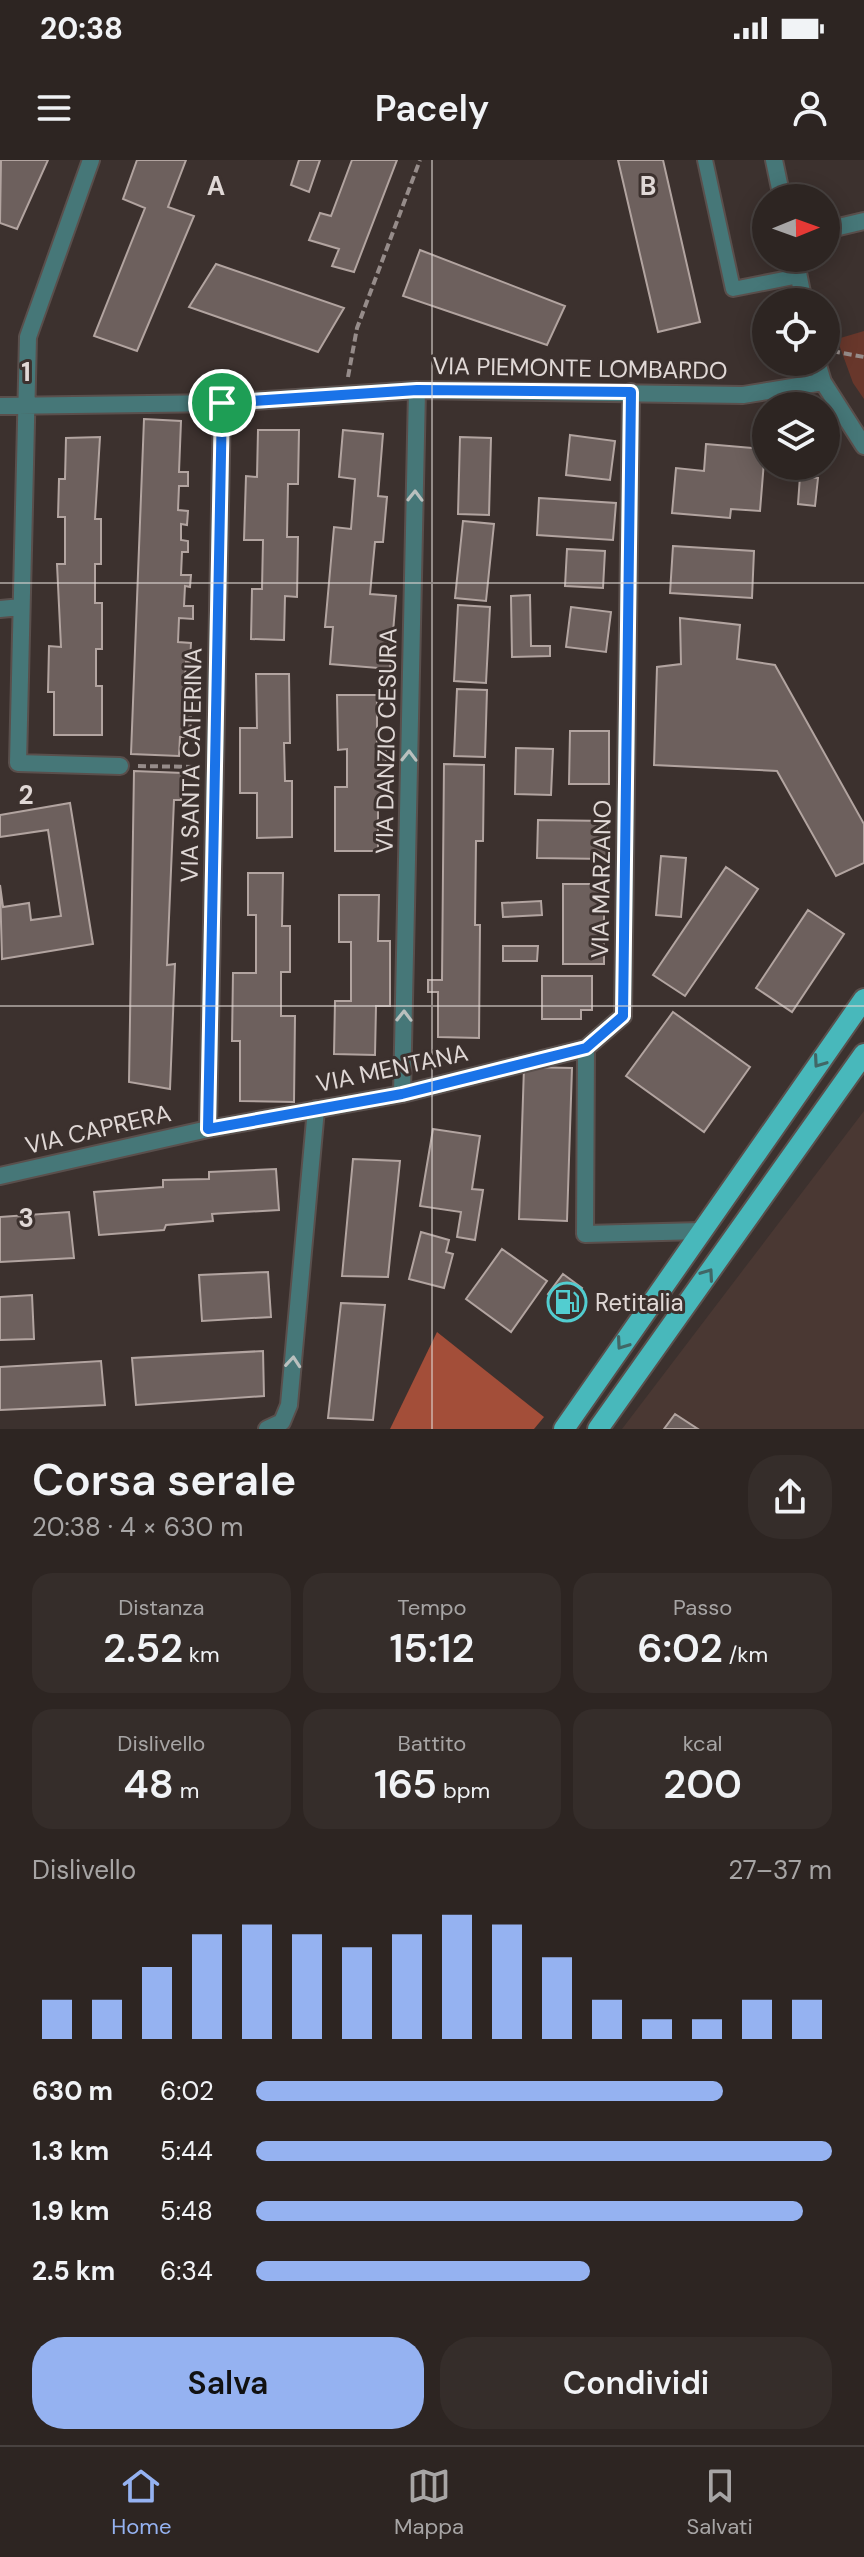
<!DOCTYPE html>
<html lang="it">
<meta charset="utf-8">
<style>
:root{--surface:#2d2522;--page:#352d2a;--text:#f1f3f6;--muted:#a7a5a5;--line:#484240;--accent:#95b2f1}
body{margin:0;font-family:"DM Sans",sans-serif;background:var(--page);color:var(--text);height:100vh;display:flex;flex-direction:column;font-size:30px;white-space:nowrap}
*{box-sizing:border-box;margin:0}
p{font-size:26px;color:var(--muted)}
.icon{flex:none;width:44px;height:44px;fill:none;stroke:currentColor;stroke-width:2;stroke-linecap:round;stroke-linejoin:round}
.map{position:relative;height:1269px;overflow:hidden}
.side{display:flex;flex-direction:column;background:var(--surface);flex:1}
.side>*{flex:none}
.needle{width:52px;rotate:89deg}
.fabs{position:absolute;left:752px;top:24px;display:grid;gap:16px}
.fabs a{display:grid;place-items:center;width:88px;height:88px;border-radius:50%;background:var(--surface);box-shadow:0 4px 20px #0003,0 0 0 2px var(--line);font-size:40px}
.pin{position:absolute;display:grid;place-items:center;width:68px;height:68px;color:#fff;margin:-34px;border:4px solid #fff;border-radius:50%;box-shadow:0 2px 8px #0007}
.round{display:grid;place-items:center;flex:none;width:84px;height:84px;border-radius:32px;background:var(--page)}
.summary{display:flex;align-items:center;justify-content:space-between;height:136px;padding:0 32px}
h1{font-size:44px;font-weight:600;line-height:60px}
.metrics{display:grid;grid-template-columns:repeat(3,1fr);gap:12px;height:136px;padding:8px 32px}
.metrics div{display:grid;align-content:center;border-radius:20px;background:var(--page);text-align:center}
.metrics b{font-size:40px;font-weight:600}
.metrics small{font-size:22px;font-weight:400}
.metrics p{font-size:22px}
.chart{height:224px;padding:16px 32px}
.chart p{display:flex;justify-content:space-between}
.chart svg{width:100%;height:144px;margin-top:8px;stroke:var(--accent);stroke-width:6}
.button{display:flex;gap:16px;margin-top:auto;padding:16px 32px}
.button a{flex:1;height:92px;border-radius:32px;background:var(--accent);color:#111;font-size:32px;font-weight:600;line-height:92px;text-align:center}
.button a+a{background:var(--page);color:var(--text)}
ul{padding:0 32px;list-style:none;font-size:26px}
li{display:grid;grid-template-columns:128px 96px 1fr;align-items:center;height:60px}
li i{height:20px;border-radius:10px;background:var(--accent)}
.status{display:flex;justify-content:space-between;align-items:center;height:56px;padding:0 40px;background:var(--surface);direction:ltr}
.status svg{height:22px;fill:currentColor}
header{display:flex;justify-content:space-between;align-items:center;height:104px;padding:0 32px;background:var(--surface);font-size:36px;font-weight:600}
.dock{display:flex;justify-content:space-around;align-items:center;height:112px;border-top:2px solid var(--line);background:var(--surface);font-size:22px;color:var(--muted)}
.dock a{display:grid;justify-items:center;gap:4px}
.dock .selected{color:var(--accent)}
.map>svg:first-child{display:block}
.built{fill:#4a3833}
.green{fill:#68372b}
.forest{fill:#a34e39}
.building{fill:#6d605d;stroke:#b2a4a0;stroke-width:2}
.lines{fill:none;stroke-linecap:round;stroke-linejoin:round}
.lane-casing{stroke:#5a4f4c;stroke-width:18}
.street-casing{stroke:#5a4f4c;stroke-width:20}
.primary-casing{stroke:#5a4f4c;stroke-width:24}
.path{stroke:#968c8a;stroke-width:4;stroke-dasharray:8 4;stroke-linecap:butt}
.lane{stroke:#467778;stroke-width:14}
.street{stroke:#467778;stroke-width:16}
.primary{stroke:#48b8bb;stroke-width:20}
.oneway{stroke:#bac0be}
.oneway2{stroke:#416766}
.route-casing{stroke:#fff;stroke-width:16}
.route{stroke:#1a73e8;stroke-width:10}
.grid{fill:none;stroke:#e0d8d6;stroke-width:2;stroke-opacity:0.55}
.labels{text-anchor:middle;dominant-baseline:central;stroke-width:6;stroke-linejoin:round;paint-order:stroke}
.street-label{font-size:24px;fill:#e0d8d6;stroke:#3c312e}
.poi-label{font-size:24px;fill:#e0d8d6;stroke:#3c312e;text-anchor:start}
.grid-label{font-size:26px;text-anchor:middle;font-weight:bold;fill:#e0d8d6;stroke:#3c312e;stroke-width:6;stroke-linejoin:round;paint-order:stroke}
</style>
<div class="status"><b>20:38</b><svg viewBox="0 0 49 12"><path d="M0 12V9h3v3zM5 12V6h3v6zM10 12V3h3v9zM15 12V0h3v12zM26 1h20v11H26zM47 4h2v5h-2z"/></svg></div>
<header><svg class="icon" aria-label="menu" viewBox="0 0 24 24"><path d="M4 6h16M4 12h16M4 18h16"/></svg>Pacely<svg class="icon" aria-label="person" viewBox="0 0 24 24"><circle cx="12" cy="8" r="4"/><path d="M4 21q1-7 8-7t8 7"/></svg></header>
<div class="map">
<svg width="864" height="1269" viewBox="0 0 864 1269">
<rect width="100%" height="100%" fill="#3c312e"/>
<path class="built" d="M 864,951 L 864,1269 L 622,1269 Z"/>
<path class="green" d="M 864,171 L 864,239 L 853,223 L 837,179 Z"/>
<path class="forest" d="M 437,1172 L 544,1257 L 534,1269 L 390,1269 Z"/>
<path class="building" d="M 1,0 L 48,0 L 17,69 L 0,63 Z
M 137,0 L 186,0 L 168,47 L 194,56 L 137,191 L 94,176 L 145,48 L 123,39 Z
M 299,0 L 320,0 L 309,32 L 291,25 Z
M 352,0 L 397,0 L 354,112 L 332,106 L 339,89 L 309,80 L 320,53 L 331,56 Z
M 618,0 L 663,0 L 700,162 L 658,172 Z
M 420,90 L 565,146 L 547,185 L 403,136 Z
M 216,104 L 344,148 L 318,192 L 189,147 Z
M 144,259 L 181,261 L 179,312 L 188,312 L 188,326 L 179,326 L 178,350 L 188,351 L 187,365 L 181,364 L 181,380 L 188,381 L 188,392 L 182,392 L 181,415 L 191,415 L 190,427 L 185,426 L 184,446 L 193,446 L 193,459 L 179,458 L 178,482 L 191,483 L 190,502 L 186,502 L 183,557 L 191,557 L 190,577 L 180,577 L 179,596 L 131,594 Z
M 258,270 L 299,270 L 298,324 L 288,324 L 287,377 L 298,377 L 297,437 L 285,436 L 284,480 L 251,479 L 252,429 L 262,429 L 263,380 L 244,380 L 246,316 L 257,317 Z
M 343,270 L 383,274 L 378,336 L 387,337 L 383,382 L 375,382 L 370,434 L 396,436 L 390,509 L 330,504 L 333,467 L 325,467 L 334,367 L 351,369 L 355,319 L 339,317 Z
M 570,275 L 615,281 L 610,320 L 566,315 Z
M 100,277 L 95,359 L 101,359 L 101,404 L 95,404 L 95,443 L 102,443 L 102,489 L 96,489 L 96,526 L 102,526 L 102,575 L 54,575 L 54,532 L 48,532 L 49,486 L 61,487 L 57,404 L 65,404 L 65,357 L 58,357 L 59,319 L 65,319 L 66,278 Z
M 460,277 L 491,278 L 489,355 L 458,354 Z
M 706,284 L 765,289 L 760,351 L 731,349 L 730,358 L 672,353 L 676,308 L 704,311 Z
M 800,316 L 818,318 L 815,346 L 798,344 Z
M 539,338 L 616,343 L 613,380 L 537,375 Z
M 463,361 L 494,364 L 486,441 L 455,438 Z
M 673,386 L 754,391 L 752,438 L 670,433 Z
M 567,389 L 605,391 L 603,428 L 565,426 Z
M 530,435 L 531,486 L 550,486 L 550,496 L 512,497 L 511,436 Z
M 458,445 L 490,447 L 486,523 L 454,521 Z
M 571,447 L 611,452 L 606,492 L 566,487 Z
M 680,458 L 740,465 L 737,499 L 775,505 L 864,664 L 864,703 L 836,716 L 777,611 L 654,605 L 657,507 L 681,504 Z
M 256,514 L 289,514 L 290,583 L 284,583 L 285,621 L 292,621 L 292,677 L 257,678 L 257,633 L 240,633 L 240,568 L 257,568 Z
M 457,529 L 487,530 L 485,597 L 454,596 Z
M 337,535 L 377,535 L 377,591 L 386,591 L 386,637 L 378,637 L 378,691 L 335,691 L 335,627 L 347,627 L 347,589 L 338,590 Z
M 570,571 L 609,571 L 609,624 L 569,624 Z
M 516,588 L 553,589 L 551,635 L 515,634 Z
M 444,604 L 484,605 L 483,681 L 476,681 L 475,765 L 480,765 L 479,878 L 438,877 L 438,832 L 428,832 L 428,820 L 442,820 Z
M 134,611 L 183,613 L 181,640 L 174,640 L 167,805 L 175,804 L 170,929 L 129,922 Z
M 70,643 L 93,784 L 2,799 L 0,725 L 3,747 L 29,743 L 31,760 L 61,756 L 48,670 L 0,677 L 0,655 Z
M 538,660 L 607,661 L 606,699 L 537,698 Z
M 661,696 L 686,698 L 681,757 L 656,755 Z
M 726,707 L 758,729 L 685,836 L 653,815 Z
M 248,713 L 283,713 L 282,766 L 290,766 L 290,812 L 281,812 L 281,856 L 295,856 L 294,942 L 240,941 L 240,881 L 232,881 L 233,813 L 256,813 L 256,755 L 248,755 Z
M 563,724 L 604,724 L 604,804 L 563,804 Z
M 339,735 L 379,735 L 378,781 L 390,781 L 390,846 L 376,846 L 375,895 L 334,894 L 335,841 L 351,841 L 351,782 L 339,782 Z
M 541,741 L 542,755 L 503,757 L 502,743 Z
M 808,750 L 844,774 L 792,852 L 756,828 Z
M 503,786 L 538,786 L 537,801 L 503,801 Z
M 542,816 L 592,816 L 592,850 L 581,850 L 581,859 L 542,859 Z
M 673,852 L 750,907 L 704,972 L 626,916 Z
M 524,907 L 572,908 L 567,1061 L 519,1059 Z
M 433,969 L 480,976 L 472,1029 L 483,1030 L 475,1080 L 457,1077 L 461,1052 L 420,1046 Z
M 353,999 L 400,1001 L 388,1117 L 342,1116 Z
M 276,1009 L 279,1050 L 212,1054 L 213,1061 L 166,1065 L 164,1070 L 99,1075 L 94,1032 L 163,1027 L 163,1020 L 209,1019 L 209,1012 Z
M 69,1052 L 74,1098 L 0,1102 L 0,1057 Z
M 421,1072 L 449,1080 L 446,1092 L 453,1094 L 444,1128 L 409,1119 Z
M 502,1089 L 547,1121 L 511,1172 L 466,1139 Z
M 268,1112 L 271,1157 L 202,1161 L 199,1115 Z
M 563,1114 L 582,1128 L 567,1149 L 548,1134 Z
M 32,1135 L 34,1179 L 0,1180 L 0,1137 Z
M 341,1143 L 385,1145 L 373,1260 L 328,1258 Z
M 263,1191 L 264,1236 L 136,1245 L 132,1198 Z
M 101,1201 L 105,1245 L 0,1250 L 0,1207 Z
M 675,1254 L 698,1269 L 664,1269 Z"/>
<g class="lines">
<g class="lane-casing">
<path id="lane" d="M 705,0 L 733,129 L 799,116"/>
</g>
<g class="street-casing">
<path id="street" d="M 91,0 L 28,177 L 18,603 L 120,606
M 774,0 L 782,38
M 826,70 L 864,61
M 795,98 L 804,142
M 817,202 L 823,222 L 864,286
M 631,232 L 623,856 L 586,888 L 585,1074 L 701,1071
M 0,246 L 222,243 L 417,230 L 743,235 L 823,222
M 0,449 L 21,447
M 402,934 L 417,230
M 208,969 L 222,243
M 0,1016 L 208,969 L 402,934 L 586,888
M 267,1269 L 282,1262 L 289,1245 L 316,949"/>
</g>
<g class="primary-casing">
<path id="primary" d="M 564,1269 L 864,839
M 598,1269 L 864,894"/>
</g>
<path class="path" d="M 832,191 L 864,197
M 348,217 L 357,168 L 420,0
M 138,606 L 197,607"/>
<use href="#lane" class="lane"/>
<use href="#street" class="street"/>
<use href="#primary" class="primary"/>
</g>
<defs><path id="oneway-chevron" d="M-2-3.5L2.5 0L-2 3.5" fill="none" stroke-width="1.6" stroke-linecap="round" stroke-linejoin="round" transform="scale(2)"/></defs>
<g class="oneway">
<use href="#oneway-chevron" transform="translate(415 336) rotate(-89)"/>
<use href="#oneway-chevron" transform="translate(409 596) rotate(-89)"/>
<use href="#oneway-chevron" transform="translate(404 856) rotate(-89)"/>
<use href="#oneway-chevron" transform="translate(293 1202) rotate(-85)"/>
</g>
<g class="oneway2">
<use href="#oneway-chevron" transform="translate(819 902) rotate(125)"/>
<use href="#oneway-chevron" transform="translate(708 1114) rotate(-55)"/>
<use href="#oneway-chevron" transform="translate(622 1184) rotate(125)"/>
</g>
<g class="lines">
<g class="route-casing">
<path id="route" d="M 417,230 L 631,232 L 623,856 L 586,888 L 402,934 L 208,969 L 222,243 Z"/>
</g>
<use href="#route" class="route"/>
</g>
<path class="grid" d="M 432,0 L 432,1269M 0,423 L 864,423M 0,846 L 864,846"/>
<defs>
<g id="fuel-ring" transform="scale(2)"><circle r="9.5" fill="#3c312e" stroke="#52cdd0" stroke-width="1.5"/><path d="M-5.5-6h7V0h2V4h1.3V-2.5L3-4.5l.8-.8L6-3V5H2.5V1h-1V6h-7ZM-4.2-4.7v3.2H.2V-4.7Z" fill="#52cdd0"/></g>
</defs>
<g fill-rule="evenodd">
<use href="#fuel-ring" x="567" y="1142"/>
</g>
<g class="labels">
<g class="street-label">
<text transform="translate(580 208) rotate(1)">VIA PIEMONTE LOMBARDO</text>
<text transform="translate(386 581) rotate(-89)">VIA DANZIO CESURA</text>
<text transform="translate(191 605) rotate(-89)">VIA SANTA CATERINA</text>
<text transform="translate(601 719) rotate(-89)">VIA MARZANO</text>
<text transform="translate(392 908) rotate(-12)">VIA MENTANA</text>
<text transform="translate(98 969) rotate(-13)">VIA CAPRERA</text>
</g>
<g class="poi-label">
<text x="595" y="1142">Retitalia</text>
</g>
</g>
<g class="grid-label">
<text x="216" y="35">A</text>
<text x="648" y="35">B</text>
<text x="26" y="221">1</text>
<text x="26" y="644">2</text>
<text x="26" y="1067">3</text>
</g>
</svg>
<div class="fabs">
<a><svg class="needle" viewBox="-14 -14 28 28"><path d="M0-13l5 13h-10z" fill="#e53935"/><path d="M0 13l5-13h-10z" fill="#a7a5a5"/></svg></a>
<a><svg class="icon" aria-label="locate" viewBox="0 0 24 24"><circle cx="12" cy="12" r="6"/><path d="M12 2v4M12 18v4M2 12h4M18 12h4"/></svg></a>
<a><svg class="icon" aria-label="layers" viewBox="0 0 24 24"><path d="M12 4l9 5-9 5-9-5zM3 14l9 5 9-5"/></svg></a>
</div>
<div class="pin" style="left:222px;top:243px;background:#1e9e55"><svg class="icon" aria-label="arrive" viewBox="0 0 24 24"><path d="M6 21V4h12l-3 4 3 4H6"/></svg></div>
</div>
<section class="side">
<div class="summary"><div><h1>Corsa serale</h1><p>20:38 · 4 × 630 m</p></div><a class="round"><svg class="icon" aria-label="share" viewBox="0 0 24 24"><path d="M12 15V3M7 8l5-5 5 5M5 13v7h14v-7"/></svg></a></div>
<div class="metrics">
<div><p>Distanza</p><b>2.52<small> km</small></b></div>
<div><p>Tempo</p><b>15:12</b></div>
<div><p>Passo</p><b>6:02<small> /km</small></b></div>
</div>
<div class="metrics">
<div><p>Dislivello</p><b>48<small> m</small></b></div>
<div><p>Battito</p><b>165<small> bpm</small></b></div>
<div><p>kcal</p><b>200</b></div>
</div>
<div class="chart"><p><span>Dislivello</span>27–37 m</p>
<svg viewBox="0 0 160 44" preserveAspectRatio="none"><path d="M5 44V32M15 44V32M25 44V22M35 44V12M45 44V9M55 44V12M65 44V16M75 44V12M85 44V6M95 44V9M105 44V19M115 44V32M125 44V38M135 44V38M145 44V32M155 44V32"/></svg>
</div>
<ul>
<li><b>630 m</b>6:02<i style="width:81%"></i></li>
<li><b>1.3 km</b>5:44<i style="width:100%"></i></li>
<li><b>1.9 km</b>5:48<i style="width:95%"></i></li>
<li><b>2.5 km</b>6:34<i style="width:58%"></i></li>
</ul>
<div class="button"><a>Salva</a><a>Condividi</a></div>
</section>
<nav class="dock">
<a class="selected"><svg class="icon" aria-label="home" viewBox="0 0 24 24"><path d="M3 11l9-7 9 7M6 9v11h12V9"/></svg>Home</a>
<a><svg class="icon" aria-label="map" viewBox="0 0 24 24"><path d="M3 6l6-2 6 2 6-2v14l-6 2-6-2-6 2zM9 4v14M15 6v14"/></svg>Mappa</a>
<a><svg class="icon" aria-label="saved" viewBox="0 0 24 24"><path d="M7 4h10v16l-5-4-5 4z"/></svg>Salvati</a>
</nav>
